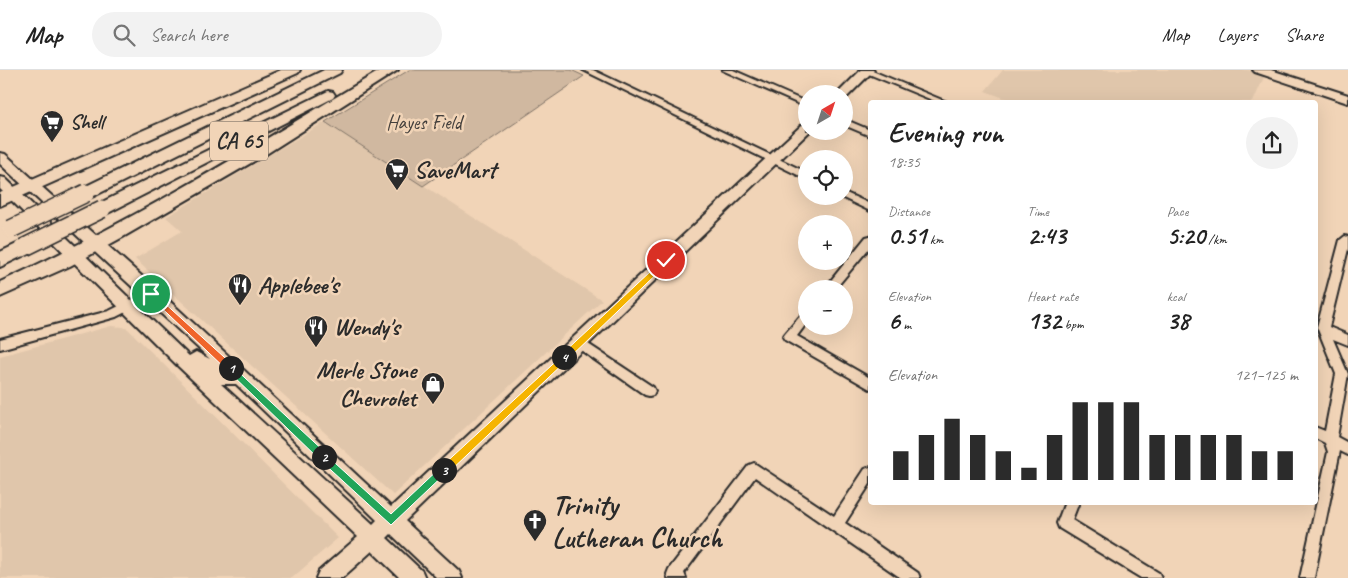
<!DOCTYPE html>
<meta charset="utf-8">
<style>
:root{--surface:#fff;--page:#f2f2f2;--text:#222;--muted:#767676;--line:#e0e0e0;--accent:#2b2b2b}
body{margin:0;font-family:Caveat,sans-serif;background:var(--page);color:var(--text);height:100vh;display:flex;flex-direction:column;font-size:19px;white-space:nowrap}
*{box-sizing:border-box;margin:0}
p{font-size:16px;color:var(--muted)}
.icon{flex:none;width:28px;height:28px;fill:none;stroke:currentColor;stroke-width:2;stroke-linecap:round;stroke-linejoin:round}
.map{position:relative;flex:1;overflow:hidden}
.side{position:absolute;left:868px;top:30px;width:450px;height:405px;display:flex;flex-direction:column;background:var(--surface);border-radius:5px;box-shadow:0 5px 20px #0002}
.side>*{flex:none}
.needle{width:32px;rotate:39deg}
.controls{position:absolute;left:798px;top:15px;display:grid;gap:10px}
.controls a{display:grid;place-items:center;width:55px;height:55px;border-radius:50%;background:var(--surface);box-shadow:0 5px 20px #0002;font-size:25px}
.pin{position:absolute;display:grid;place-items:center;width:42px;height:42px;color:#fff;margin:-21px;border:2px solid #fff;border-radius:50%;box-shadow:0 1px 5px #0007}
.km{position:absolute;width:25px;height:25px;margin:-12px;border-radius:50%;background:#222;color:#fff;font-size:14px;line-height:25px;text-align:center}
.round{display:grid;place-items:center;flex:none;width:52px;height:52px;border-radius:26px;background:var(--page)}
.head{display:flex;align-items:center;justify-content:space-between;height:85px;padding:0 20px}
h1{font-size:28px;font-weight:600;line-height:38px}
.stats{display:grid;grid-template-columns:repeat(3,1fr);gap:8px;height:85px;padding:5px 20px}
.stats div{display:grid;align-content:center}
.stats b{font-size:25px;font-weight:600}
.stats small{font-size:14px;font-weight:400}
.stats p{font-size:14px}
.chart{height:140px;padding:10px 20px}
.chart p{display:flex;justify-content:space-between}
.chart svg{width:100%;height:90px;margin-top:5px;stroke:var(--accent);stroke-width:6}
header{display:flex;align-items:center;gap:30px;box-sizing:border-box;height:70px;padding:0 25px;background:var(--surface);border-bottom:1px solid var(--line)}
header strong{font-size:24px}
nav{display:flex;gap:28px;margin-inline-start:auto;font-size:18px}
.search{width:350px;height:45px;background:var(--page);display:flex;align-items:center;gap:12px;box-sizing:border-box;padding:0 18px;border-radius:28px;color:var(--muted);font-size:19px}
.map>svg:first-child{display:block}
.built{fill:#e0c6ab}
.green{fill:#d0b8a0;stroke:#7e7266}
.lines{fill:none;stroke-linecap:round;stroke-linejoin:round}
.street-casing{stroke:#2b2b2b;stroke-width:4}
.secondary-casing{stroke:#2b2b2b;stroke-width:4}
.highway-casing{stroke:#2b2b2b;stroke-width:4}
.street{fill:#f1d4b7;fill-rule:evenodd}
.secondary{fill:#f1d4b7;fill-rule:evenodd}
.highway{fill:#f1d4b7;fill-rule:evenodd}
.highway-bridge-casing{stroke:#2b2b2b;stroke-width:20;stroke-linecap:butt}
.highway-bridge{stroke:#f1d4b7;stroke-width:17}
.split-1{fill:#f0652b;stroke:#fff}
.split-2{fill:#22a559;stroke:#fff}
.split-3{fill:#22a559;stroke:#fff}
.split-4{fill:#f5b400;stroke:#fff}
.split-5{fill:#f5b400;stroke:#fff}
.labels{text-anchor:middle;dominant-baseline:central;stroke-width:5;stroke-linejoin:round;paint-order:stroke}
.far-poi-label{font-size:20px;font-weight:bold;fill:#2b2b2b;stroke:#f1d4b7;text-anchor:start}
.far-park-label{font-size:20px;fill:#44403d;stroke:#f1d4b7}
.shield{fill:#f1d4b7;stroke:#665e55;stroke-width:1}
.shield-label{font-size:22px;font-weight:bold;fill:#2b2b2b}
.poi-label{font-size:24px;font-weight:bold;fill:#2b2b2b;stroke:#f1d4b7;text-anchor:start}
.near-poi-label{font-size:29px;font-weight:bold;fill:#2b2b2b;stroke:#f1d4b7;text-anchor:start}
</style>
<header>
<strong>Map</strong>
<div class="search"><svg class="icon" aria-label="search" viewBox="0 0 24 24"><circle cx="10" cy="10" r="6"/><path d="M15 15l6 6"/></svg>Search here</div>
<nav><a>Map</a><a>Layers</a><a>Share</a></nav>
</header>
<div class="map">
<svg width="1348" height="508" viewBox="0 0 1348 508">
<rect width="100%" height="100%" fill="#f1d4b7"/>
<filter id="ink" filterUnits="userSpaceOnUse"><feTurbulence type="fractalNoise" baseFrequency=".02" numOctaves="2"/><feDisplacementMap in="SourceGraphic" scale="10" xChannelSelector="R" yChannelSelector="G"/><feConvolveMatrix kernelMatrix="1 2 1 2 8 2 1 2 1" color-interpolation-filters="sRGB"/></filter>
<g filter="url(#ink)">
<path class="built" d="M 1003,0 L 1248,0 L 1265,5 L 1253,32 L 1015,32 L 985,21 Z
M 325,52 L 602,230 L 393,425 L 135,189 L 182,161 L 166,147 Z
M 111,256 L 123,257 L 128,259 L 338,468 L 292,508 L 0,508 L 0,286 Z"/>
<path class="green" d="M 409,0 L 571,0 L 584,6 L 423,116 L 325,52 Z"/>
<g class="lines">
<g class="street-casing">
<path id="street" d="M 583,0 L 593,0 L 806,102 L 806,109 Z
M 722,0 L 733,0 L 806,32 L 806,37 Z
M 859,0 L 870,0 L 947,32 L 937,32 Z
M 844,49 L 870,60 L 870,66 L 844,55 Z
M 844,122 L 870,134 L 870,141 L 841,127 L 844,126 Z
M 870,166 L 870,177 L 835,219 L 824,219 L 866,167 Z
M 1345,166 L 1348,167 L 1348,179 L 1329,257 L 1348,265 L 1348,275 L 1333,269 L 1348,304 L 1337,367 L 1348,373 L 1348,385 L 1340,381 L 1314,508 L 1300,508 L 1328,382 L 1325,373 L 1315,368 L 1315,357 L 1325,361 L 1336,304 L 1317,257 L 1340,170 Z
M 151,220 L 155,221 L 156,224 L 155,227 L 116,247 L 0,279 L 0,269 L 109,241 Z
M 806,243 L 806,254 L 797,266 L 870,308 L 870,319 L 785,270 L 783,267 L 785,264 L 802,244 Z
M 579,268 L 653,317 L 655,321 L 653,325 L 649,326 L 645,325 L 575,276 L 573,273 L 575,270 Z
M 754,393 L 834,446 L 865,399 L 870,397 L 870,414 L 845,453 L 918,503 L 920,508 L 901,508 L 755,407 L 684,503 L 686,508 L 668,508 L 667,504 L 669,499 L 749,395 Z
M 1065,432 L 1079,432 L 1072,450 L 1159,503 L 1161,508 L 1141,508 L 1059,458 L 1057,453 Z"/>
</g>
<g class="secondary-casing">
<path id="secondary" d="M 861,0 L 874,0 L 847,27 L 844,27 L 844,24 L 837,24 Z
M 1253,0 L 1271,0 L 1348,25 L 1348,33 L 1255,2 Z
M 806,54 L 806,61 L 810,61 L 405,451 L 459,501 L 462,508 L 437,508 L 391,464 L 387,468 L 422,501 L 425,508 L 400,508 L 372,481 L 342,508 L 316,508 L 319,501 L 358,467 L 179,297 L 0,119 L 0,107 L 5,108 L 189,286 L 196,282 L 210,289 L 0,94 L 0,83 L 5,84 L 164,226 L 391,437 L 802,55 ZM 221,314 L 236,314 L 377,450 L 373,454 Z"/>
</g>
<g class="highway-casing">
<path id="highway" d="M 281,0 L 300,0 L 298,3 L 0,136 L 0,123 Z
M 324,0 L 342,0 L 340,3 L 92,127 L 86,129 L 80,127 L 77,123 L 80,119 Z
M 381,0 L 398,0 L 263,86 L 123,167 L 70,196 L 0,227 L 0,212 C 133,152 256,75 381,0 Z
M 328,21 L 333,22 L 335,25 L 333,28 L 108,143 L 102,145 L 96,143 L 93,139 L 96,135 Z
M 23,171 L 29,173 L 32,178 L 29,183 L 0,197 L 0,182 Z"/>
</g>
<use href="#street" class="street"/>
<use href="#secondary" class="secondary"/>
<use href="#highway" class="highway"/>
<g class="highway-bridge-casing">
<path id="highway-bridge" d="M 11,159 L 86,123
M 23,178 L 102,139"/>
</g>
<use href="#highway-bridge" class="highway-bridge"/>
</g>
</g>
<path class="split-1" d="M 151,221 L 234,296 L 234,301 L 228,301 L 149,226 L 149,222 Z"/>
<path class="split-2" d="M 231,295 L 327,384 L 327,390 L 320,390 L 228,301 L 228,296 Z"/>
<path class="split-3" d="M 324,383 L 391,444 L 441,397 L 448,397 L 449,400 L 391,455 L 320,390 L 319,387 Z"/>
<path class="split-4" d="M 564,284 L 568,287 L 567,290 L 448,403 L 441,403 L 441,397 Z"/>
<path class="split-5" d="M 666,187 L 669,188 L 669,192 L 567,290 L 561,290 L 561,285 Z"/>
<defs>
<g id="supermarket-pin" transform="scale(1.25)"><path d="M0 17L-7.5 6A9.5 9.5 0 1 1 7.5 6Z" fill="#2b2b2b" stroke="#f1d4b7"/><path d="M-6-5.5h2.5l.6 2H6L4.5 2H-2.5L-4.4-4H-6ZM-1.5 3.2a1.3 1.3 0 1 0 .1 0ZM3 3.2a1.3 1.3 0 1 0 .1 0Z" fill="#fff"/></g>
<g id="restaurant-pin" transform="scale(1.25)"><path d="M0 17L-7.5 6A9.5 9.5 0 1 1 7.5 6Z" fill="#2b2b2b" stroke="#f1d4b7"/><path d="M-5-6h1v4h1v-4h1v4h1v-4h1v5L-1.5 .5V6h-2V.5L-5-1ZM5-6V6H3V1.5H1.5Q1.5-4 5-6Z" fill="#fff"/></g>
<g id="shop-pin" transform="scale(1.25)"><path d="M0 17L-7.5 6A9.5 9.5 0 1 1 7.5 6Z" fill="#2b2b2b" stroke="#f1d4b7"/><path d="M-5-2.5h2.3a2.7 3.5 0 0 1 5.4 0H5L5.5 6h-11ZM-1.5-2.5h3a1.5 2.3 0 0 0-3 0Z" fill="#fff"/></g>
<g id="church-pin" transform="scale(1.25)"><path d="M0 17L-7.5 6A9.5 9.5 0 1 1 7.5 6Z" fill="#2b2b2b" stroke="#f1d4b7"/><path d="M-1.2-6h2.4v3.5h3.3v2.4h-3.3V6h-2.4V-.1h-3.3v-2.4h3.3Z" fill="#fff"/></g>
</defs>
<g fill-rule="evenodd">
<use href="#supermarket-pin" x="52" y="52"/>
<use href="#supermarket-pin" x="397" y="100"/>
<use href="#restaurant-pin" x="240" y="215"/>
<use href="#restaurant-pin" x="316" y="257"/>
<use href="#shop-pin" x="433" y="314"/>
<use href="#church-pin" x="535" y="451"/>
</g>
<g class="labels">
<g class="far-poi-label">
<text x="70" y="52">Shell</text>
</g>
<g class="far-park-label">
<text x="424" y="52">Hayes Field</text>
</g>
<rect class="shield" x="210" y="51.5" width="58" height="39" rx="4"/>
<g class="shield-label">
<text x="239" y="71">CA 65</text>
</g>
<g class="poi-label">
<text x="414" y="100">SaveMart</text>
<text x="258" y="215">Applebee's</text>
<text x="334" y="257">Wendy's</text>
<text x="416" y="300" text-anchor="end">Merle Stone<tspan x="416" dy="28">Chevrolet</tspan></text>
</g>
<g class="near-poi-label">
<text x="552" y="434">Trinity<tspan x="552" dy="33">Lutheran Church</tspan></text>
</g>
</g>
</svg>
<div class="controls">
<a><svg class="needle" viewBox="-14 -14 28 28"><path d="M0-13l5 13h-10z" fill="#e53935"/><path d="M0 13l5-13h-10z" fill="#767676"/></svg></a>
<a><svg class="icon" aria-label="locate" viewBox="0 0 24 24"><circle cx="12" cy="12" r="6"/><path d="M12 2v4M12 18v4M2 12h4M18 12h4"/></svg></a>
<a>+</a>
<a>−</a>
</div>
<div class="pin" style="left:151px;top:224px;background:#1e9e55"><svg class="icon" aria-label="arrive" viewBox="0 0 24 24"><path d="M6 21V4h12l-3 4 3 4H6"/></svg></div>
<div class="pin" style="left:666px;top:190px;background:#d93025"><svg class="icon" aria-label="check" viewBox="0 0 24 24"><path d="M5 12l5 5 9-10"/></svg></div>
<b class="km" style="left:231px;top:298px">1</b>
<b class="km" style="left:324px;top:387px">2</b>
<b class="km" style="left:444px;top:400px">3</b>
<b class="km" style="left:564px;top:287px">4</b>
<section class="side">
<div class="head"><div><h1>Evening run</h1><p>18:35</p></div><a class="round"><svg class="icon" aria-label="share" viewBox="0 0 24 24"><path d="M12 15V3M7 8l5-5 5 5M5 13v7h14v-7"/></svg></a></div>
<div class="stats">
<div><p>Distance</p><b>0.51<small> km</small></b></div>
<div><p>Time</p><b>2:43</b></div>
<div><p>Pace</p><b>5:20<small> /km</small></b></div>
</div>
<div class="stats">
<div><p>Elevation</p><b>6<small> m</small></b></div>
<div><p>Heart rate</p><b>132<small> bpm</small></b></div>
<div><p>kcal</p><b>38</b></div>
</div>
<div class="chart"><p><span>Elevation</span>121–125 m</p>
<svg viewBox="0 0 160 44" preserveAspectRatio="none"><path d="M5 44V30M15 44V22M25 44V14M35 44V22M45 44V30M55 44V38M65 44V22M75 44V6M85 44V6M95 44V6M105 44V22M115 44V22M125 44V22M135 44V22M145 44V30M155 44V30"/></svg>
</div>
</section>
</div>
